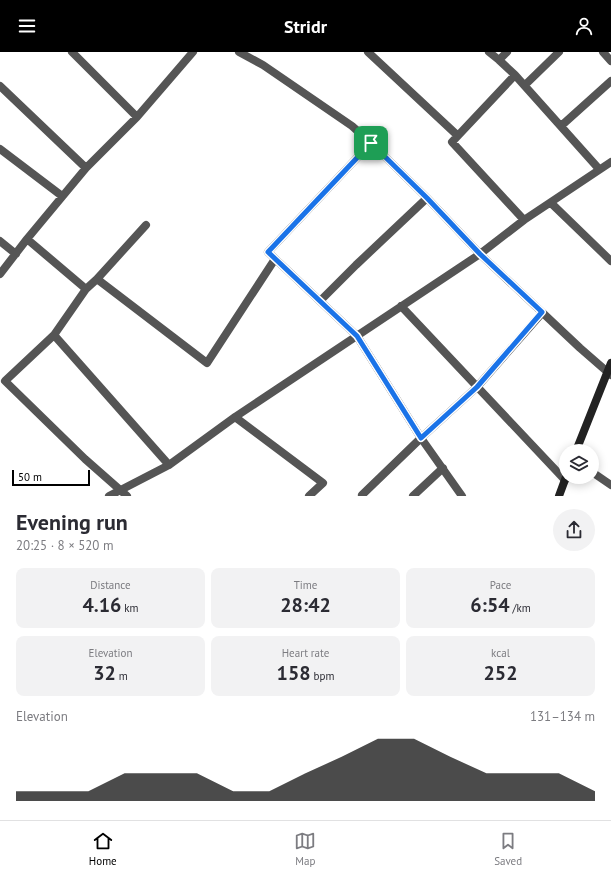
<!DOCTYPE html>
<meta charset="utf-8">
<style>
:root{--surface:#fff;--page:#f2f2f3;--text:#2b2b33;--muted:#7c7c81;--line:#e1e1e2;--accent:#000}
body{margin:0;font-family:"PT Sans",sans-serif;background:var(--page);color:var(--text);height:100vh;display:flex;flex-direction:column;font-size:15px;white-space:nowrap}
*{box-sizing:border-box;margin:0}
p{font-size:13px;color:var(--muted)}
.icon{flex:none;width:22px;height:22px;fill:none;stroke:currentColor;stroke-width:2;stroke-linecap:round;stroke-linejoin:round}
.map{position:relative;height:444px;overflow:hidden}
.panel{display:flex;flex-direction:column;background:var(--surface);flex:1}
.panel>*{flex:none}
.buttons{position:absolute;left:559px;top:392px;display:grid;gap:8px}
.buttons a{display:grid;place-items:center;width:40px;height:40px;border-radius:50%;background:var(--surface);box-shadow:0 2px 10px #0003;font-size:20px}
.scale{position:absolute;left:12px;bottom:10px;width:78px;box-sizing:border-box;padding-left:4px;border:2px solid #000;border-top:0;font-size:11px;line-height:14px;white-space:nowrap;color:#000;-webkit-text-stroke:3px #fff;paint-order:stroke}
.pin{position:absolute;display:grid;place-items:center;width:34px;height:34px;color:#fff;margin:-17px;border-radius:8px;box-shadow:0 2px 6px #0006}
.round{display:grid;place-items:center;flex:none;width:42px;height:42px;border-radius:21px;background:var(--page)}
.summary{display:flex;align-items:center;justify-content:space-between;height:68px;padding:0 16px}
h1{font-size:22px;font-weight:700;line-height:30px}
.metrics{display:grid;grid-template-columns:repeat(3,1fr);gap:6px;height:68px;padding:4px 16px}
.metrics div{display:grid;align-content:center;border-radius:8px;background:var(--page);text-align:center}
.metrics b{font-size:20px;font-weight:700}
.metrics small{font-size:11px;font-weight:400}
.metrics p{font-size:11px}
.chart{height:112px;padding:8px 16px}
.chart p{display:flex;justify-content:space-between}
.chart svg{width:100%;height:72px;margin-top:4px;fill:var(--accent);opacity:.7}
header{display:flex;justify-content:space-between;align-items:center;height:52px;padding:0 16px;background:var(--accent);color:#fff;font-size:18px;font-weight:700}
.menu{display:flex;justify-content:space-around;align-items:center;height:56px;border-top:1px solid var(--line);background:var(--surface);font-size:11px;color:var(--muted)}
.menu a{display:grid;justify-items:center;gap:2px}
.menu .selected{color:var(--accent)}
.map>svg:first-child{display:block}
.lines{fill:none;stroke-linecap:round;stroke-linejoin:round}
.street{stroke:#555;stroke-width:8}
.secondary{stroke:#222;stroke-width:8}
.route-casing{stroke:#fff;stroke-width:8}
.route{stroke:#1a73e8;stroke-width:5}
</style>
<header><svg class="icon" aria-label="menu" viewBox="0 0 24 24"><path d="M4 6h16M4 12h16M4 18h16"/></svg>Stridr<svg class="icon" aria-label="person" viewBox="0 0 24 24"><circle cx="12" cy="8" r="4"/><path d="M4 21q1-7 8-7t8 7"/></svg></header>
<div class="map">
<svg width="611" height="444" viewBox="0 0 611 444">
<rect width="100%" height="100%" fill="#fff"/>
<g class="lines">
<path class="street" d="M 72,0 L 137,65
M 239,0 L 263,13 L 352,74 L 371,91 L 427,146 L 480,202 L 580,296 L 611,323
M 368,0 L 457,83
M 489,0 L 499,8
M 507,0 L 499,8 L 515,23 L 452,90 L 524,168
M 603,0 L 611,9
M 515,23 L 599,117
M 525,33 L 559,0
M 0,34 L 86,116
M 561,74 L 611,29
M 371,91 L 268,200 L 357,284 L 421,386 L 462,444
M 0,97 L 62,144
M 551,151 L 611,209
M 27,187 L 86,237
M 0,189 L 16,202
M 0,222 L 27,187 L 86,116 L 137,65 L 193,0
M 97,227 L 207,311 L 275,207
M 320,249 L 356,213 L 427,146
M 401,254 L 565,428
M 54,283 L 169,413
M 235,365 L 323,431 L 309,444
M 592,420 L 611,433
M 362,443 L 421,386 L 477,335 L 542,261
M 109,444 L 169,413 L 235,365 L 480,202 L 524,168 L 611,110
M 127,444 L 85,407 L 5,329 L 54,283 L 86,237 L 97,227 L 146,173
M 413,444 L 443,416"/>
<path class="secondary" d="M 576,399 L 611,311
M 559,444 L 566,425"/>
</g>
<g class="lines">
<g class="route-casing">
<path id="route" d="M 371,91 L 427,146 L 480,202 L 542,260 L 477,335 L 421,386 L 357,284 L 268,200 Z"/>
</g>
<use href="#route" class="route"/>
</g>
</svg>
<div class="buttons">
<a><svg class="icon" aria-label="layers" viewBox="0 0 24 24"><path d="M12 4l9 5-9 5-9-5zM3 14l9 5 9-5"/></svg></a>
</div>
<div class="scale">50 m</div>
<div class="pin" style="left:371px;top:91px;background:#1e9e55"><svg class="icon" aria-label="arrive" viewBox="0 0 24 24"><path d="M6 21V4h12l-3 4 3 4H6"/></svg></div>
</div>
<section class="panel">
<div class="summary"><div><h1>Evening run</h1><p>20:25 · 8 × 520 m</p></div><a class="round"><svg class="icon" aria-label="share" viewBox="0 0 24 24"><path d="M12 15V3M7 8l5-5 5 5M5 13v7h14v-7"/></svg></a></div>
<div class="metrics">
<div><p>Distance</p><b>4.16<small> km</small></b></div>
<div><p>Time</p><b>28:42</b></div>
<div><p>Pace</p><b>6:54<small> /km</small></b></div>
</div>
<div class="metrics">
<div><p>Elevation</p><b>32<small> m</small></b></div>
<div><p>Heart rate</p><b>158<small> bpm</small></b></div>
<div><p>kcal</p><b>252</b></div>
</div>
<div class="chart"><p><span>Elevation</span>131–134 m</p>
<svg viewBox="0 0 160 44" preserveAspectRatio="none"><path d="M0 44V38L10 38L20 38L30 27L40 27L50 27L60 38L70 38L80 27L90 17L100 6L110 6L120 17L130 27L140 27L150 27L160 38V44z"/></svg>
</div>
</section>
<nav class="menu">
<a class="selected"><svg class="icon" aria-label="home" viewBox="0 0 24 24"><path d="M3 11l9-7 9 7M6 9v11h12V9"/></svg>Home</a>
<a><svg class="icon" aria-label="map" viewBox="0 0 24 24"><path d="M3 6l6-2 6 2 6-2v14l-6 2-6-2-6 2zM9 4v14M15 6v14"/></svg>Map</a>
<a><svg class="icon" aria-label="saved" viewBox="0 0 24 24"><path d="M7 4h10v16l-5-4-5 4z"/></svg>Saved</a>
</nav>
